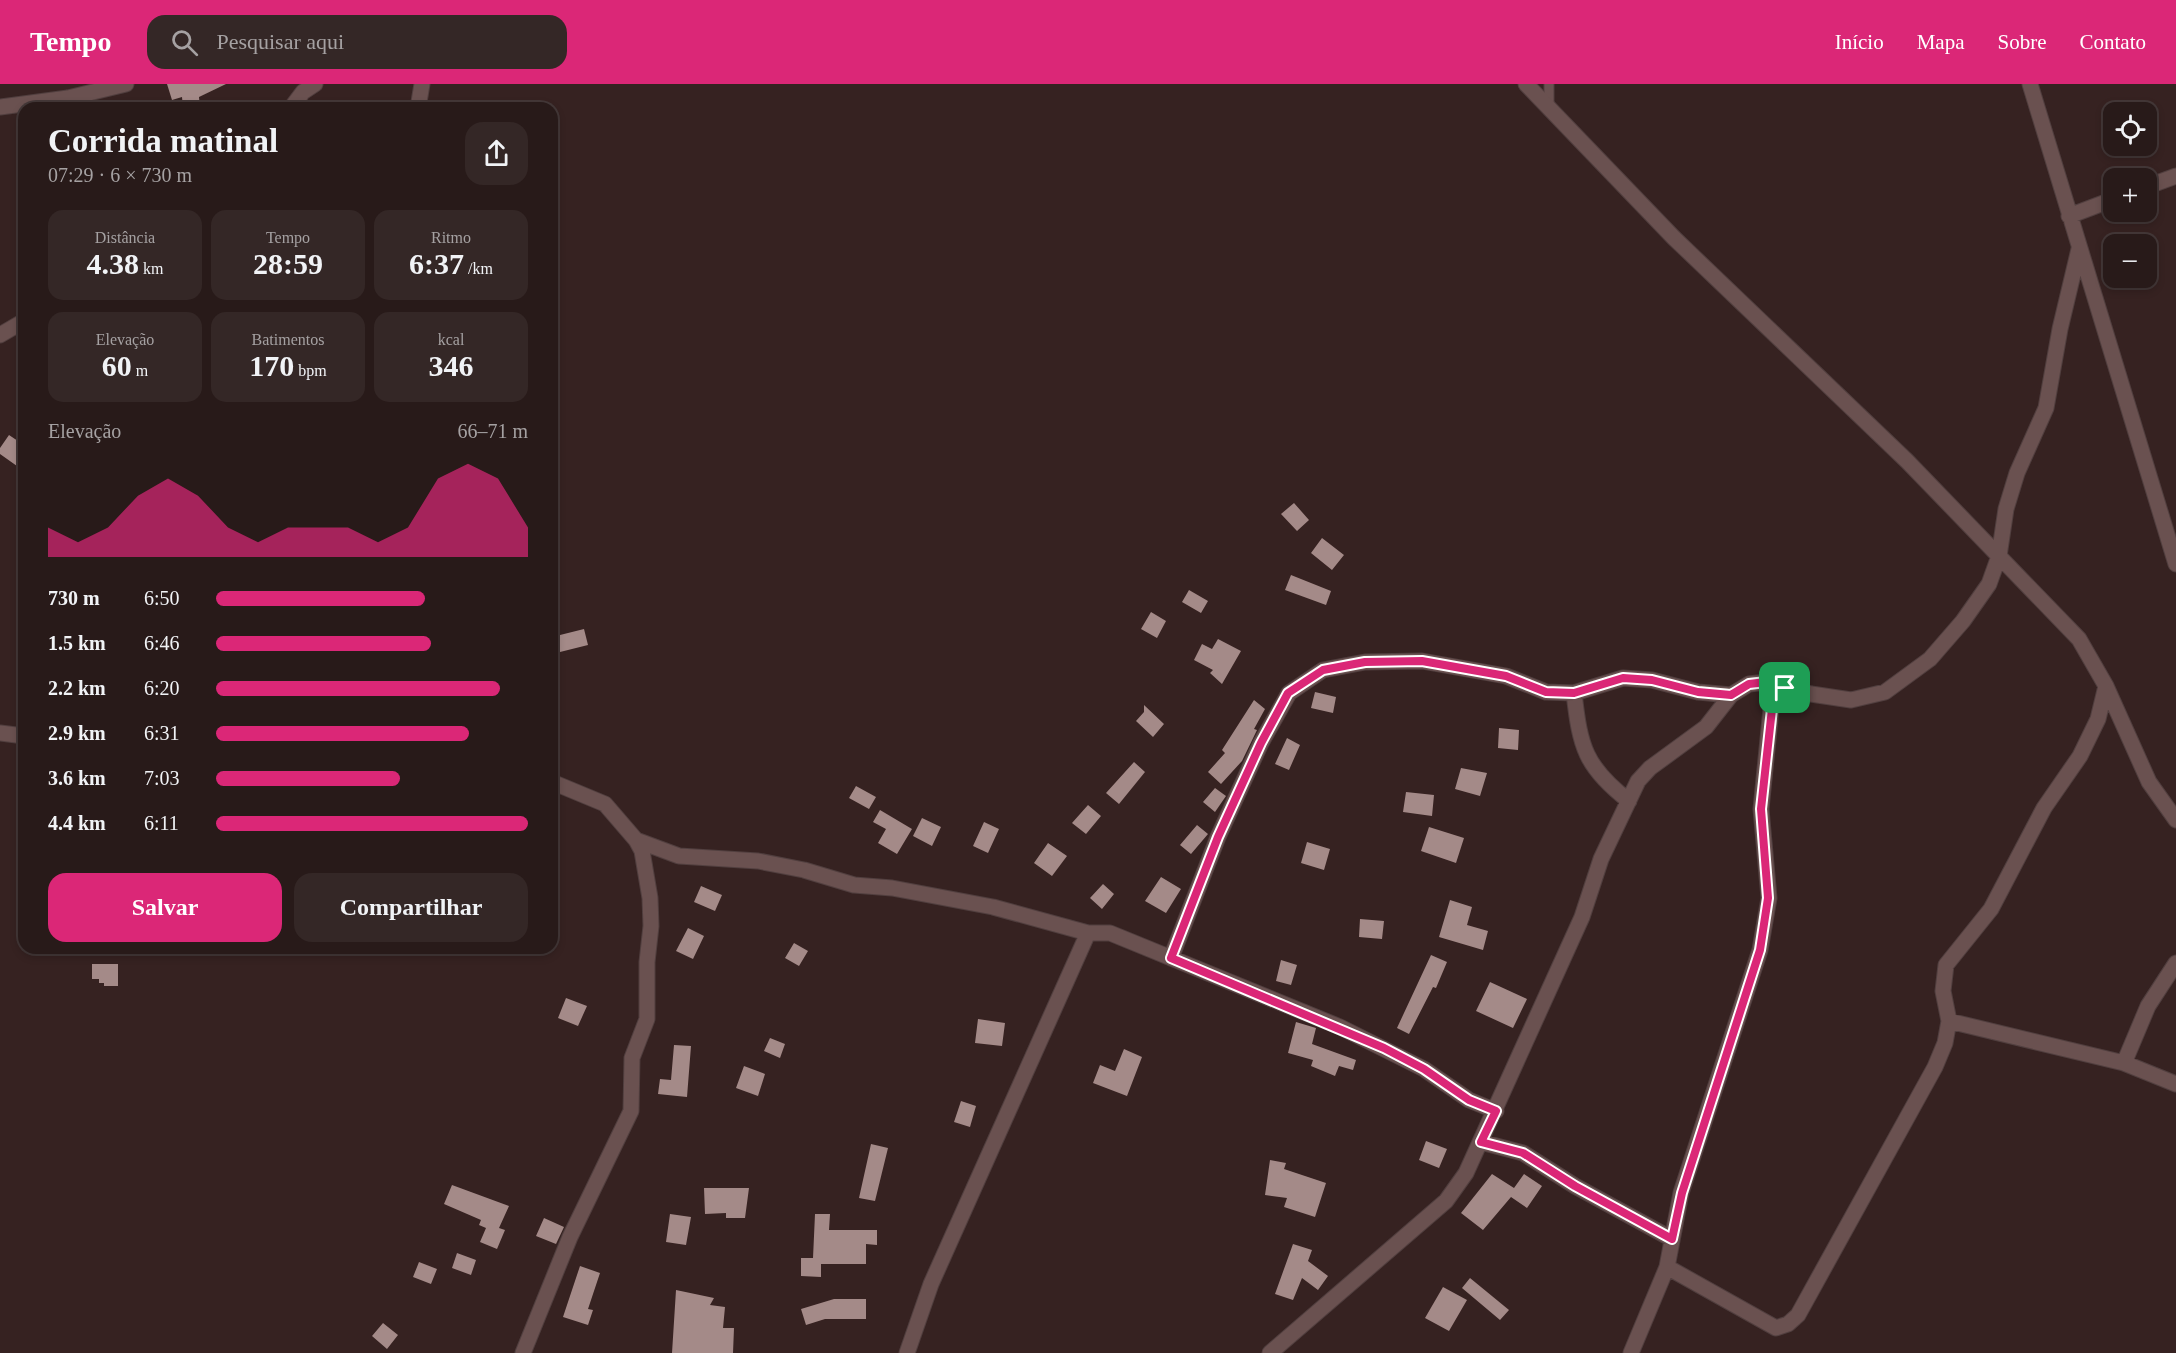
<!DOCTYPE html>
<html lang="pt">
<meta charset="utf-8">
<style>
:root{--surface:#281a19;--page:#342726;--text:#f1f3f6;--muted:#a5a1a2;--line:#443838;--accent:#db2777}
body{margin:0;font-family:Georgia,serif;background:var(--page);color:var(--text);height:100vh;display:flex;flex-direction:column;font-size:22px;white-space:nowrap}
*{box-sizing:border-box;margin:0}
p{font-size:20px;color:var(--muted)}
.icon{flex:none;width:33px;height:33px;fill:none;stroke:currentColor;stroke-width:2;stroke-linecap:round;stroke-linejoin:round}
.map{position:relative;flex:1;overflow:hidden}
.sheet{position:absolute;left:18px;top:18px;width:540px;height:852px;display:flex;flex-direction:column;background:var(--surface);border-radius:18px;box-shadow:0 3px 9px #0003,0 0 0 2px var(--line)}
.sheet>*{flex:none}
.fabs{position:absolute;left:2103px;top:18px;display:grid;gap:12px}
.fabs a{display:grid;place-items:center;width:54px;height:54px;border-radius:12px;background:var(--surface);box-shadow:0 3px 9px #0003,0 0 0 2px var(--line);font-size:30px}
.pin{position:absolute;display:grid;place-items:center;width:51px;height:51px;color:#fff;margin:-26px;border-radius:12px;box-shadow:0 3px 9px #0006}
.round{display:grid;place-items:center;flex:none;width:63px;height:63px;border-radius:18px;background:var(--page)}
.overview{display:flex;align-items:center;justify-content:space-between;height:102px;padding:0 30px}
h1{font-size:33px;font-weight:800;line-height:45px}
.figures{display:grid;grid-template-columns:repeat(3,1fr);gap:9px;height:102px;padding:6px 30px}
.figures div{display:grid;align-content:center;border-radius:15px;background:var(--page);text-align:center}
.figures b{font-size:30px;font-weight:800}
.figures small{font-size:16px;font-weight:400}
.figures p{font-size:16px}
.chart{height:168px;padding:12px 30px}
.chart p{display:flex;justify-content:space-between}
.chart svg{width:100%;height:108px;margin-top:6px;fill:var(--accent);opacity:.7}
.cta{display:flex;gap:12px;margin-top:auto;padding:12px 30px}
.cta a{flex:1;height:69px;border-radius:18px;background:var(--accent);color:#fff;font-size:24px;font-weight:800;line-height:69px;text-align:center}
.cta a+a{background:var(--page);color:var(--text)}
ul{padding:0 30px;list-style:none;font-size:20px}
li{display:grid;grid-template-columns:96px 72px 1fr;align-items:center;height:45px}
li i{height:15px;border-radius:8px;background:var(--accent)}
header{display:flex;align-items:center;gap:36px;box-sizing:border-box;height:84px;padding:0 30px;background:var(--accent);color:#fff}
header strong{font-size:28px}
nav{display:flex;gap:33px;margin-inline-start:auto;font-size:21px}
.search{width:420px;height:54px;background:var(--page);display:flex;align-items:center;gap:15px;box-sizing:border-box;padding:0 21px;border-radius:18px;color:var(--muted);font-size:22px}
.map>svg:first-child{display:block}
.building{fill:#a48a88}
.lines{fill:none;stroke-linecap:round;stroke-linejoin:round}
.service-casing{stroke:#513f3f;stroke-width:11}
.minor-casing{stroke:#513f3f;stroke-width:17}
.service{stroke:#6a5150;stroke-width:9}
.minor{stroke:#6a5150;stroke-width:15}
.route-casing{stroke:#fff;stroke-width:12}
.route{stroke:#db2777;stroke-width:8}
</style>
<header>
<strong>Tempo</strong>
<div class="search"><svg class="icon" aria-label="search" viewBox="0 0 24 24"><circle cx="10" cy="10" r="6"/><path d="M15 15l6 6"/></svg>Pesquisar aqui</div>
<nav><a>Início</a><a>Mapa</a><a>Sobre</a><a>Contato</a></nav>
</header>
<div class="map">
<svg width="2176" height="1269" viewBox="0 0 2176 1269">
<rect width="100%" height="100%" fill="#362221"/>
<path class="building" d="M 167,0 L 226,0 L 199,13 L 200,24 L 183,24 L 182,13 L 172,16 Z
M 9,351 L 24,361 L 24,387 L 0,370 L 0,364 Z
M 1294,419 L 1309,436 L 1297,447 L 1281,430 Z
M 1322,454 L 1344,471 L 1332,486 L 1311,469 Z
M 1291,491 L 1331,507 L 1326,521 L 1285,506 Z
M 1189,506 L 1208,517 L 1201,529 L 1182,518 Z
M 1151,528 L 1166,537 L 1157,554 L 1141,545 Z
M 584,545 L 588,561 L 560,568 L 556,552 Z
M 1218,555 L 1241,567 L 1222,600 L 1210,589 L 1213,586 L 1194,576 L 1202,560 L 1212,565 Z
M 1315,608 L 1336,613 L 1333,629 L 1311,624 Z
M 1254,616 L 1265,625 L 1254,645 L 1257,646 L 1242,677 L 1221,700 L 1208,688 L 1225,669 L 1222,666 Z
M 1144,621 L 1164,640 L 1153,653 L 1136,637 L 1144,628 Z
M 1499,644 L 1519,646 L 1518,666 L 1498,664 Z
M 1287,654 L 1300,661 L 1289,686 L 1275,680 Z
M 1134,678 L 1145,688 L 1119,720 L 1106,709 Z
M 1461,684 L 1487,689 L 1480,712 L 1455,705 Z
M 856,702 L 876,713 L 869,725 L 849,714 Z
M 1215,704 L 1226,712 L 1215,728 L 1203,718 Z
M 1406,708 L 1434,711 L 1432,732 L 1403,728 Z
M 1088,721 L 1101,732 L 1086,750 L 1072,739 Z
M 880,726 L 912,745 L 897,770 L 878,759 L 886,745 L 873,738 Z
M 922,734 L 941,743 L 932,762 L 913,752 Z
M 984,738 L 999,745 L 988,769 L 973,762 Z
M 1197,741 L 1208,750 L 1191,770 L 1180,761 Z
M 1429,743 L 1464,754 L 1456,779 L 1421,767 Z
M 1307,758 L 1330,765 L 1324,786 L 1301,779 Z
M 1048,759 L 1067,772 L 1052,792 L 1034,779 Z
M 1161,793 L 1181,805 L 1166,829 L 1145,817 Z
M 1103,800 L 1114,810 L 1102,825 L 1090,814 Z
M 701,802 L 722,811 L 715,827 L 694,818 Z
M 1450,816 L 1472,823 L 1467,841 L 1488,847 L 1483,866 L 1439,853 Z
M 1360,835 L 1384,837 L 1382,855 L 1359,853 Z
M 688,844 L 704,852 L 693,875 L 676,867 Z
M 794,859 L 808,867 L 799,882 L 785,874 Z
M 1431,871 L 1447,878 L 1436,904 L 1433,903 L 1409,950 L 1397,944 Z
M 1281,876 L 1297,881 L 1291,901 L 1276,897 Z
M 92,880 L 118,880 L 118,902 L 104,902 L 104,899 L 99,899 L 99,895 L 92,895 Z
M 1490,898 L 1527,915 L 1513,944 L 1476,927 Z
M 566,914 L 587,922 L 578,942 L 558,934 Z
M 978,935 L 1005,939 L 1002,962 L 975,959 Z
M 1296,938 L 1316,944 L 1312,960 L 1356,976 L 1353,986 L 1339,982 L 1335,992 L 1311,982 L 1313,976 L 1288,969 Z
M 770,954 L 785,960 L 780,974 L 764,967 Z
M 674,961 L 691,962 L 687,1013 L 658,1010 L 660,995 L 671,996 Z
M 1124,965 L 1142,973 L 1127,1012 L 1093,999 L 1100,981 L 1115,987 Z
M 744,982 L 765,990 L 758,1012 L 736,1004 Z
M 961,1017 L 976,1022 L 970,1043 L 954,1038 Z
M 1426,1057 L 1447,1065 L 1439,1084 L 1419,1076 Z
M 871,1060 L 888,1064 L 875,1117 L 859,1114 Z
M 1270,1076 L 1286,1079 L 1284,1085 L 1326,1099 L 1315,1133 L 1284,1123 L 1287,1114 L 1265,1111 Z
M 1492,1090 L 1514,1104 L 1524,1090 L 1542,1102 L 1527,1124 L 1511,1113 L 1483,1146 L 1461,1129 Z
M 452,1101 L 509,1122 L 499,1144 L 505,1146 L 497,1165 L 480,1158 L 486,1144 L 479,1141 L 481,1136 L 444,1120 Z
M 704,1104 L 749,1104 L 745,1134 L 726,1134 L 726,1129 L 705,1130 Z
M 670,1130 L 691,1133 L 686,1161 L 666,1158 Z
M 815,1130 L 830,1130 L 829,1146 L 877,1146 L 877,1161 L 866,1160 L 866,1180 L 821,1180 L 821,1193 L 801,1192 L 801,1174 L 813,1174 Z
M 544,1134 L 564,1143 L 556,1160 L 536,1152 Z
M 1293,1160 L 1312,1166 L 1308,1177 L 1328,1192 L 1318,1206 L 1302,1194 L 1293,1216 L 1275,1210 Z
M 457,1169 L 476,1176 L 471,1191 L 452,1184 Z
M 419,1178 L 437,1185 L 431,1200 L 413,1193 Z
M 580,1182 L 600,1189 L 588,1225 L 593,1226 L 588,1241 L 563,1233 Z
M 1470,1194 L 1509,1226 L 1500,1236 L 1462,1204 Z
M 1443,1203 L 1467,1216 L 1449,1247 L 1425,1234 Z
M 676,1206 L 714,1214 L 710,1221 L 725,1223 L 723,1244 L 734,1244 L 733,1269 L 672,1269 Z
M 834,1215 L 866,1215 L 866,1235 L 825,1235 L 806,1241 L 801,1225 Z
M 383,1239 L 398,1251 L 387,1265 L 372,1252 Z"/>
<g class="lines">
<g class="service-casing">
<path id="service" d="M 1549,0 L 1549,22"/>
</g>
<g class="minor-casing">
<path id="minor" d="M 1526,0 L 1674,154 L 1907,377 L 2079,555 L 2106,602 L 2149,698 L 2176,736
M 2030,0 L 2176,480
M 0,23 L 68,14 L 126,0
M 291,24 L 303,8 L 315,0
M 418,24 L 422,0
M 2146,103 L 2176,92
M 2069,132 L 2114,115
M 0,251 L 24,237
M 1574,609 C 1580,663 1585,683 1629,717
M 0,649 L 24,652
M 636,756 L 679,772 L 758,777 L 804,786 L 854,801 L 892,804 L 993,823 L 1088,849 L 1110,849 L 1340,943 L 1424,985 L 1469,1016 L 1496,1027
M 1171,874 L 1218,753 L 1261,659 L 1289,609 L 1323,586 L 1365,578 L 1422,577 L 1506,592 L 1546,608 L 1574,609 L 1623,594 L 1652,596 L 1698,608 L 1731,611
M 1949,937 L 2124,979 L 2176,1000
M 2124,979 L 2148,922 L 2176,879
M 1481,1058 L 1523,1069 L 1575,1102 L 1672,1155
M 1667,1183 L 1776,1244 L 1788,1240 L 1798,1231 L 1935,983 L 1945,959 L 1949,937 L 1943,907 L 1946,881 L 1991,825 L 2044,724 L 2080,672 L 2098,635 L 2106,602
M 523,1269 L 570,1153 L 631,1027 L 632,974 L 647,935 L 647,878 L 651,842 L 650,814 L 642,767 L 636,756 L 605,720 L 552,698
M 907,1269 L 931,1200 L 1088,849
M 1270,1269 L 1446,1117 L 1466,1089 L 1582,833 L 1601,775 L 1638,697 L 1650,684 L 1706,643 L 1731,611 L 1749,600 L 1766,598 L 1811,610 L 1851,616 L 1885,608 L 1930,575 L 1963,537 L 1989,500 L 1999,472 L 2006,425 L 2017,389 L 2046,324 L 2060,245 L 2079,165
M 1631,1269 L 1667,1183 L 1681,1109 L 1760,866 L 1769,814 L 1761,725 L 1771,625 L 1776,614 L 1785,604"/>
</g>
<use href="#service" class="service"/>
<use href="#minor" class="minor"/>
</g>
<g class="lines">
<g class="route-casing">
<path id="route" d="M 1422,577 L 1506,592 L 1546,608 L 1574,609 L 1623,594 L 1652,596 L 1698,608 L 1731,611 L 1749,600 L 1766,598 L 1785,604 L 1776,614 L 1772,625 L 1761,725 L 1768,814 L 1760,866 L 1682,1109 L 1672,1155 L 1575,1102 L 1523,1069 L 1481,1058 L 1496,1027 L 1469,1016 L 1424,985 L 1384,964 L 1171,874 L 1218,753 L 1261,659 L 1288,609 L 1323,586 L 1365,578 Z"/>
</g>
<use href="#route" class="route"/>
</g>
</svg>
<div class="fabs">
<a><svg class="icon" aria-label="locate" viewBox="0 0 24 24"><circle cx="12" cy="12" r="6"/><path d="M12 2v4M12 18v4M2 12h4M18 12h4"/></svg></a>
<a>+</a>
<a>−</a>
</div>
<div class="pin" style="left:1785px;top:604px;background:#1e9e55"><svg class="icon" aria-label="arrive" viewBox="0 0 24 24"><path d="M6 21V4h12l-3 4 3 4H6"/></svg></div>
<section class="sheet">
<div class="overview"><div><h1>Corrida matinal</h1><p>07:29 · 6 × 730 m</p></div><a class="round"><svg class="icon" aria-label="share" viewBox="0 0 24 24"><path d="M12 15V3M7 8l5-5 5 5M5 13v7h14v-7"/></svg></a></div>
<div class="figures">
<div><p>Distância</p><b>4.38<small> km</small></b></div>
<div><p>Tempo</p><b>28:59</b></div>
<div><p>Ritmo</p><b>6:37<small> /km</small></b></div>
</div>
<div class="figures">
<div><p>Elevação</p><b>60<small> m</small></b></div>
<div><p>Batimentos</p><b>170<small> bpm</small></b></div>
<div><p>kcal</p><b>346</b></div>
</div>
<div class="chart"><p><span>Elevação</span>66–71 m</p>
<svg viewBox="0 0 160 44" preserveAspectRatio="none"><path d="M0 44V32L10 38L20 32L30 19L40 12L50 19L60 32L70 38L80 32L90 32L100 32L110 38L120 32L130 12L140 6L150 12L160 32V44z"/></svg>
</div>
<ul>
<li><b>730 m</b>6:50<i style="width:67%"></i></li>
<li><b>1.5 km</b>6:46<i style="width:69%"></i></li>
<li><b>2.2 km</b>6:20<i style="width:91%"></i></li>
<li><b>2.9 km</b>6:31<i style="width:81%"></i></li>
<li><b>3.6 km</b>7:03<i style="width:59%"></i></li>
<li><b>4.4 km</b>6:11<i style="width:100%"></i></li>
</ul>
<div class="cta"><a>Salvar</a><a>Compartilhar</a></div>
</section>
</div>
